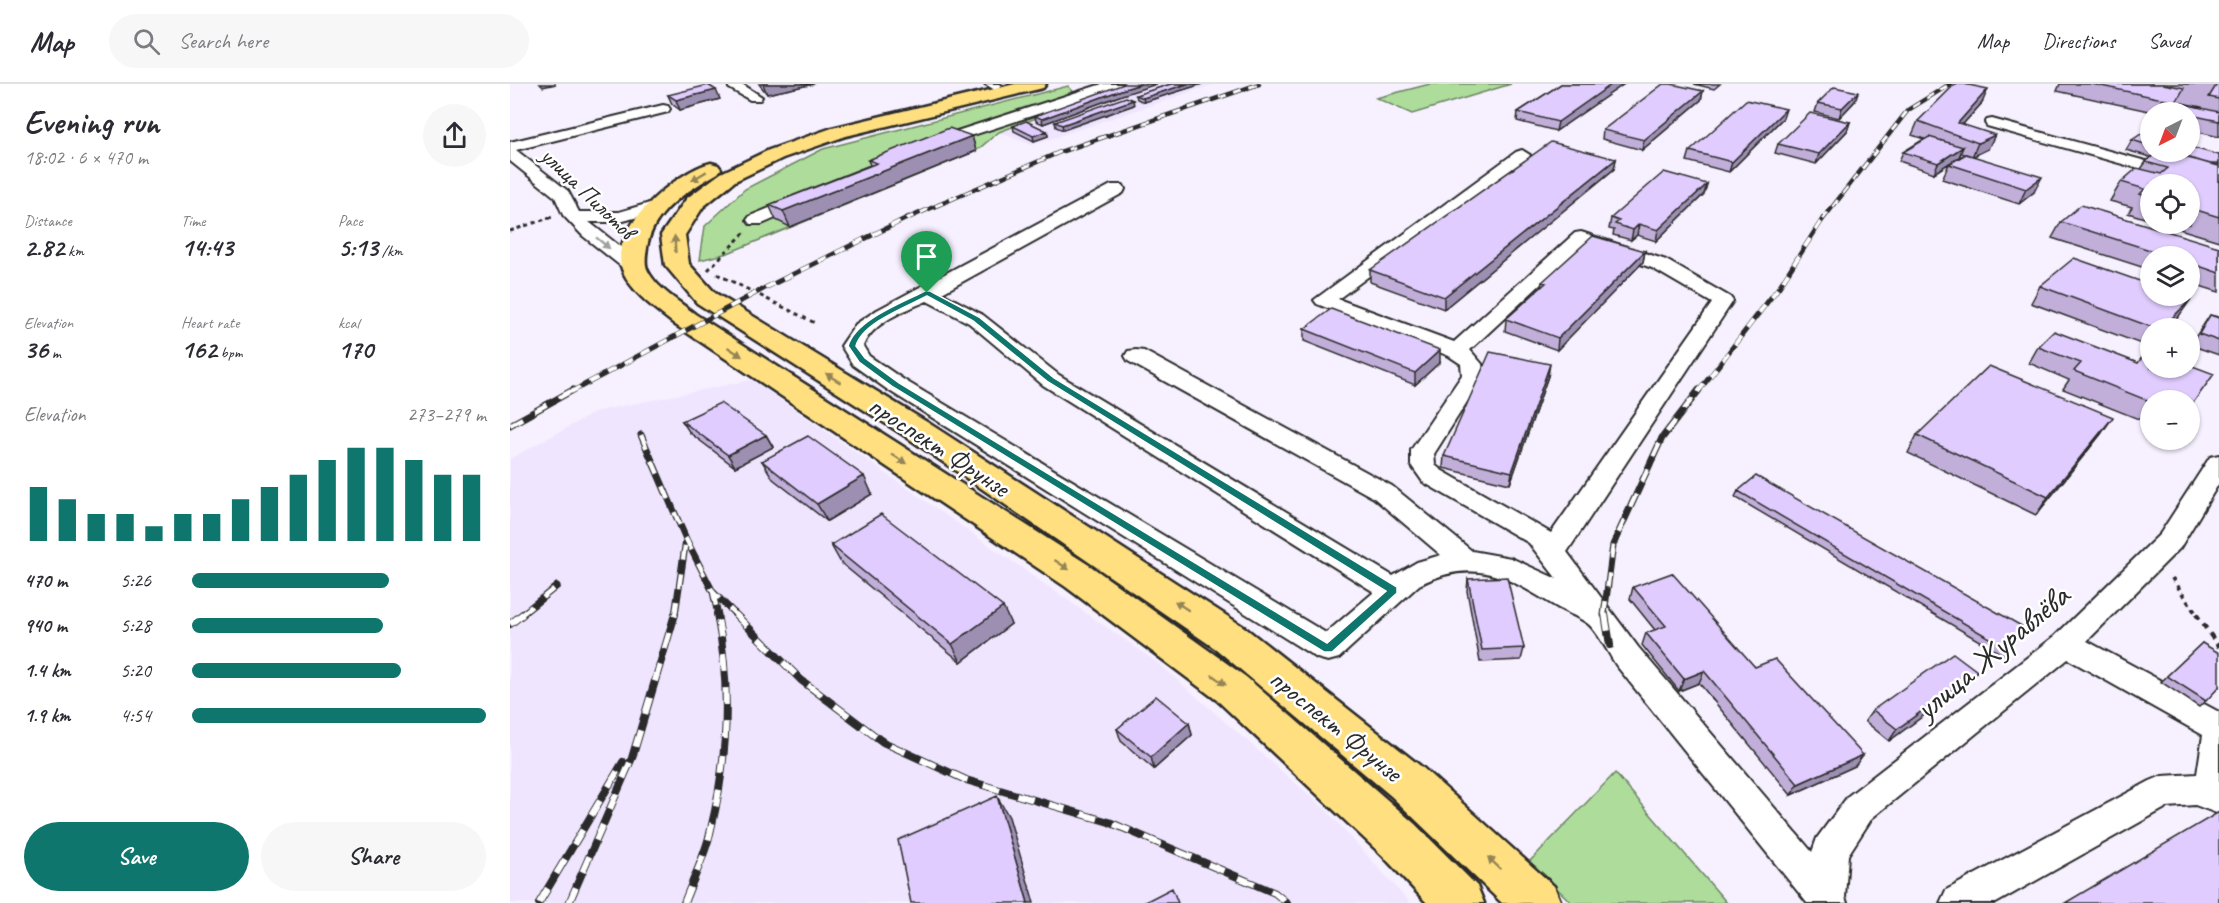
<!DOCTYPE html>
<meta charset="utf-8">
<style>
:root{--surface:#fff;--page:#f7f7f7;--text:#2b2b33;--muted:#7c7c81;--line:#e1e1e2;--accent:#0f766e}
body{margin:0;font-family:Caveat,sans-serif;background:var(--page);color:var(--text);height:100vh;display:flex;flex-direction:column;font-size:22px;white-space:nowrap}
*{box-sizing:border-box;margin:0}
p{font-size:20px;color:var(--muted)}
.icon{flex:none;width:33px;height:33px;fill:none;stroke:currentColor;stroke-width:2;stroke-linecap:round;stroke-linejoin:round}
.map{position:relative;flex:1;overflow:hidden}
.side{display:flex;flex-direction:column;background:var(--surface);width:510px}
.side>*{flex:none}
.needle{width:39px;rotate:222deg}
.buttons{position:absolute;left:1630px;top:18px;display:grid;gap:12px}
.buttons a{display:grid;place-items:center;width:60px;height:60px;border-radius:50%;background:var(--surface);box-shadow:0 2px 4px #0004;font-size:30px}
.pin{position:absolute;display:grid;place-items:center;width:51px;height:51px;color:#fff;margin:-62px -26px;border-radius:50% 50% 50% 0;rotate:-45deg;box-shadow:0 0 6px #0007}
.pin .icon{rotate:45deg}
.round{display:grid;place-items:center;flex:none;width:63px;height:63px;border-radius:32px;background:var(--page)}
.summary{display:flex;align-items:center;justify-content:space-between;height:102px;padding:0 24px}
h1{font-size:33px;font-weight:800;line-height:45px}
.stats{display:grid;grid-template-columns:repeat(3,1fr);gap:9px;height:102px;padding:6px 24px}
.stats div{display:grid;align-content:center}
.stats b{font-size:26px;font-weight:800}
.stats small{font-size:16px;font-weight:400}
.stats p{font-size:16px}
.chart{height:168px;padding:12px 24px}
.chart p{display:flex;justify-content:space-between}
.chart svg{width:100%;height:108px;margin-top:6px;stroke:var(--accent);stroke-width:6}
.cta{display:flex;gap:12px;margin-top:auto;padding:12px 24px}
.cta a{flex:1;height:69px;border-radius:36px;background:var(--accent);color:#fff;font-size:24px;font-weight:800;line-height:69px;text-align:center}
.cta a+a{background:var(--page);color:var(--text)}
ul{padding:0 24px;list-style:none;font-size:20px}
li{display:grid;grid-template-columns:96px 72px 1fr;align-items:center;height:45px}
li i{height:15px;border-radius:8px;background:var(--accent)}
header{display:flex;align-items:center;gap:36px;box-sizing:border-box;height:84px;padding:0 30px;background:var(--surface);border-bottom:2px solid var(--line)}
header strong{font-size:28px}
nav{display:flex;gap:33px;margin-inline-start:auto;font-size:21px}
.search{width:420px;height:54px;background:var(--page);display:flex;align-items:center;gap:15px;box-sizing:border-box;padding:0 21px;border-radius:33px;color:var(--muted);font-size:22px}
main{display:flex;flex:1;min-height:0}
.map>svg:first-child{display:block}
.built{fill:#efe5ff}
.green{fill:#addc9b;stroke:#6c8463;stroke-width:1.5}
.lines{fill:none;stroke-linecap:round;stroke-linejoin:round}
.minor-casing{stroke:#2b2b2b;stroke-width:4}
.major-casing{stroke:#2b2b2b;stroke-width:5}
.path-far3{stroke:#2b2b2b;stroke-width:2;stroke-dasharray:3 3;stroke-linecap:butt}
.path-far2{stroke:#2b2b2b;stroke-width:3;stroke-dasharray:4 4;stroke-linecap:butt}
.path-far1{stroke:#2b2b2b;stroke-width:4;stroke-dasharray:4.5 4.5;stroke-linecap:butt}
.path{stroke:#2b2b2b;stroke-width:4.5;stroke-dasharray:6 6;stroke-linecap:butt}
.minor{fill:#fff;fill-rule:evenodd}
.major{fill:#ffdf80;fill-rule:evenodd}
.rail-far3-casing{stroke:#2b2b2b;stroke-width:4.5}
.rail-far2-casing{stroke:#2b2b2b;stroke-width:5}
.rail-far1-casing{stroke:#2b2b2b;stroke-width:7}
.rail-casing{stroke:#2b2b2b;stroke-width:8}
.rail-far3{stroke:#fff;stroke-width:3;stroke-dasharray:8;stroke-linecap:butt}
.rail-far2{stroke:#fff;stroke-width:4;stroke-dasharray:10;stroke-linecap:butt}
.rail-far1{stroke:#fff;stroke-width:4.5;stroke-dasharray:14;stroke-linecap:butt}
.rail{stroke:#fff;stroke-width:6;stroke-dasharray:17;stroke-linecap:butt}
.wall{fill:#c1afda;stroke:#2b2b2b;stroke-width:1.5;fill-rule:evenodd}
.shaded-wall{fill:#9d8fb2;stroke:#2b2b2b;stroke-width:1.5}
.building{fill:#e0ccfe;stroke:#2b2b2b;stroke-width:1.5}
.oneway{fill:#958556}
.oneway2{fill:#a0a0a0}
.route{fill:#0f766e;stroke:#fff;stroke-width:1.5;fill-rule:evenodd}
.labels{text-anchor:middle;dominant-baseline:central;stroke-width:5;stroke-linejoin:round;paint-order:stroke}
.far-street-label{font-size:24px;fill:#2b2b2b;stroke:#fff}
.street-label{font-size:28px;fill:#2b2b2b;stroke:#fff}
.near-street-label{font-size:33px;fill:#2b2b2b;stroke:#fff}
</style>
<header>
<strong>Map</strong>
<div class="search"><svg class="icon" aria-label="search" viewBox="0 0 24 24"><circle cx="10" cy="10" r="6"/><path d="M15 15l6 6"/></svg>Search here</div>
<nav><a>Map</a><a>Directions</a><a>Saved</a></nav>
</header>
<main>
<section class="side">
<div class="summary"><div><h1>Evening run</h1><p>18:02 · 6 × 470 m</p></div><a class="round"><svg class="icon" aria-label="share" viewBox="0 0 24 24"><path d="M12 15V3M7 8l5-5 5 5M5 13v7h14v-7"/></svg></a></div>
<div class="stats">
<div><p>Distance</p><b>2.82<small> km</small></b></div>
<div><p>Time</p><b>14:43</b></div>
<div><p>Pace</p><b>5:13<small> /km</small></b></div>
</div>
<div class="stats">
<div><p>Elevation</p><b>36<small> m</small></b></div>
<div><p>Heart rate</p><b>162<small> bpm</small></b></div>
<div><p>kcal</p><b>170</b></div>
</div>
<div class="chart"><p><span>Elevation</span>273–279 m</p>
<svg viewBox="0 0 160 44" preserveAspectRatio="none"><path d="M5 44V22M15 44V27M25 44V33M35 44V33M45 44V38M55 44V33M65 44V33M75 44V27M85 44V22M95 44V17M105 44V11M115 44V6M125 44V6M135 44V11M145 44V17M155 44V17"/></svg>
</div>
<ul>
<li><b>470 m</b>5:26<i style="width:67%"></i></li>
<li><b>940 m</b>5:28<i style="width:65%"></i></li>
<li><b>1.4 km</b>5:20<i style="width:71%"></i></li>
<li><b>1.9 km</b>4:54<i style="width:100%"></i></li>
</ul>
<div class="cta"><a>Save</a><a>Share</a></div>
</section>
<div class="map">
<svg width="1709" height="819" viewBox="0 0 1709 819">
<rect width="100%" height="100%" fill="#f6f0ff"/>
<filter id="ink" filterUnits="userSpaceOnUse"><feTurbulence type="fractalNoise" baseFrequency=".0167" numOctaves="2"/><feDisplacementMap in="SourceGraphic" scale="12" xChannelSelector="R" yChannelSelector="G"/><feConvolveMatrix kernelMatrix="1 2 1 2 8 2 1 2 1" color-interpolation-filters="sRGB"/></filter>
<g filter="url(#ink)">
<path class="built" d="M 625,0 L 705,0 L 522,61 L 488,48 L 572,17 Z
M 242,296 L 649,580 L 816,726 L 900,819 L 0,819 L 0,375 L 88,327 Z"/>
<path class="green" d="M 920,0 L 1001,0 L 902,30 L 866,14 Z
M 558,2 L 572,17 L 489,48 L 466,67 L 218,169 L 190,176 L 195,142 L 235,105 L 313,65 Z
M 1105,689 L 1217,819 L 1062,819 L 1019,778 Z"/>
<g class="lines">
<g class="minor-casing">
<path id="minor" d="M 218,0 L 232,0 L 252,13 L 250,16 L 240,16 L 219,4 Z
M 475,0 L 490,0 L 492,2 L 485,6 Z
M 592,0 L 613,0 L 611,3 L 423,64 L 413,64 L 410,61 L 413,58 Z
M 153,21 L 158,22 L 160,25 L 158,28 L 6,66 L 58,107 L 69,128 L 109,128 L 150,116 L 156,117 L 159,121 L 156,125 L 110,138 L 79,138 L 131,179 L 133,183 L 131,187 L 117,187 L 73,152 L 53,131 L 45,113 L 0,77 L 0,58 Z
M 1482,35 L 1709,97 L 1709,107 L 1477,42 L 1475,39 L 1477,36 Z
M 1012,66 L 1020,71 L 1018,74 L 828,215 L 944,258 L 1065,149 L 1071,148 L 1156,176 L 1220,213 L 1223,217 L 1057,468 L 1128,563 L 1302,768 L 1307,754 L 1338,712 L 1545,552 L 1650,450 L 1700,373 L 1709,371 L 1709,399 L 1670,464 L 1577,557 L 1709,628 L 1709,730 L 1685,721 L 1657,723 L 1486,819 L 1430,819 L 1436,806 L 1640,697 L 1652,692 L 1687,690 L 1693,651 L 1558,575 L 1362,734 L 1338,771 L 1335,813 L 1337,819 L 1297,819 L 1106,581 C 1099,570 1087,546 1077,539 C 1069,533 1055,528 1045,522 C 996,492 964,473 909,501 L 829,574 L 818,577 L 807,574 L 378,306 L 343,281 L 331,262 L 346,240 L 367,226 L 601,101 L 613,101 L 615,105 L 613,109 L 432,209 L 473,231 L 549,291 L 883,492 L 907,478 L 931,471 L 864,414 L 618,277 L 615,272 L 618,267 L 626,266 L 634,267 L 882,402 L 962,467 L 1001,474 L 1047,495 L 1019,459 L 913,398 L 901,381 L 901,366 L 952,291 L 951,280 L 939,272 L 807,220 L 804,216 L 1006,68 ZM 1074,160 L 1142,184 L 1202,219 L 1041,449 L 931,386 L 925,381 L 924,370 L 974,291 L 972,280 L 960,266 ZM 417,217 L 459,239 L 533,301 L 864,508 L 816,549 L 394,296 L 359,272 L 353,262 C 363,238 394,227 417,217 Z
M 294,110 L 300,111 L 302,115 L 300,119 L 252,140 L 240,140 L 237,136 L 240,132 Z"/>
</g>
<g class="major-casing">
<path id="major" d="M 505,0 L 536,0 L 533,4 L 336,52 L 273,74 L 225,97 L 193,123 L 175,151 L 179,180 L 205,209 L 420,340 L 734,543 L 913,684 L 1044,802 L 1051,819 L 992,819 L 881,712 L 706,565 L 398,354 L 187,219 L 155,181 L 151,151 L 177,114 L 211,89 L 259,66 L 322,44 Z
M 201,79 L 208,81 L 211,85 L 208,89 C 179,106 142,127 137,164 C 136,171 134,180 138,187 C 147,205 170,218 185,230 L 582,483 L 736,593 L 905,740 L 967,802 L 974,819 L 917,819 L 873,772 L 708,617 L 556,503 L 167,242 C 148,227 121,209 112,185 C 98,145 167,87 201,79 Z"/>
</g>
<path class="path-far3" d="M 37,135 L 42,133"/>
<path class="path-far2" d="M 0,147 L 42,133
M 198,186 L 235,148
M 207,190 L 305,239"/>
<path class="path-far1" d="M 1662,494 L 1687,531"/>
<path class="path" d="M 1686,530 L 1709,563"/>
<use href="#minor" class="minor"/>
<use href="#major" class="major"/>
<g class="rail-far3-casing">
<path id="rail-far3" d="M 396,135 L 550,68 L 749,0
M 1313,135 L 1398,26 L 1440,0"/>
</g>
<g class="rail-far2-casing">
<path id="rail-far2" d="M 61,308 L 257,203 L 399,133
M 1188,308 L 1269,203 L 1314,133"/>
</g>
<g class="rail-far1-casing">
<path id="rail-far1" d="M 0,341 L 63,306
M 131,351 L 176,455 L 203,508 L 226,531
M 203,508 L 208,531
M 11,531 L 47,502
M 165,531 L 176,455
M 1094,531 L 1103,461 L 1152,354 L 1189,306"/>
</g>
<g class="rail-casing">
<path id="rail" d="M 225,530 L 291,596 L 373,658 L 456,696 L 599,738 L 765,809 L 777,819
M 1095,530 L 1100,561
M 0,540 L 13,530
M 29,819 L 113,678
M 59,819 L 122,674 L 165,530
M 174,819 C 183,795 196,770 201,745 C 218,674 221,602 207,530"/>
</g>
<use href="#rail-far3" class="rail-far3"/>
<use href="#rail-far2" class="rail-far2"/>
<use href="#rail-far1" class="rail-far1"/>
<use href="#rail" class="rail"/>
</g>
<path class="wall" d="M 249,0 L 304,0 L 257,10 Z
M 661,0 L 692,0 L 634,18 L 627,15 L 626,11 Z
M 1051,0 L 1114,0 L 1046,47 L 1007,37 L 1008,28 Z
M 1184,0 L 1210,0 L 1204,5 Z
M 1550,0 L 1709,0 L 1709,53 L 1680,46 L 1680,28 L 1643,28 L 1547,7 ZM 1666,18 L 1667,18 L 1692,23 L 1692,24 Z
M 1193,7 L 1191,16 L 1132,66 L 1092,55 L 1093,46 Z
M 1348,8 L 1345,17 L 1329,34 L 1305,28 L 1308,19 Z
M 158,11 L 210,15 L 170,26 L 162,20 Z
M 612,11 L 533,40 L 526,37 L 525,32 Z
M 1472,19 L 1453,40 L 1478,65 L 1463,72 L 1524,108 L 1509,120 L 1432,95 L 1439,80 L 1455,70 L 1451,69 L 1449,73 L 1424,89 L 1389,77 L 1393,68 L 1414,55 L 1402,51 L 1408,37 Z
M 624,21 L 553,46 L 546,43 L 545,38 Z
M 1273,34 L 1219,88 L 1177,77 L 1180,67 Z
M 1340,38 L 1337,47 L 1306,80 L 1265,69 L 1268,60 Z
M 503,42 L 537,47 L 538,52 L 524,57 L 504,47 Z
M 462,52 L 466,67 L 280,143 L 266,136 L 259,121 L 360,81 L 358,76 Z
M 1641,52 L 1641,68 L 1680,68 L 1709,71 L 1709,157 L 1653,140 L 1680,140 L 1680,100 L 1641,100 L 1641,136 L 1618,129 L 1622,123 L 1600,117 L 1611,98 L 1631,85 L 1636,78 L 1640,73 L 1616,66 L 1622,56 Z
M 1106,75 L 1104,85 L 934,225 L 860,198 L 860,186 Z
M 1197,100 L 1194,110 L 1146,157 L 1127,151 L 1121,156 L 1103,151 L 1104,146 L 1099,145 L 1101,134 Z
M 1551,138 L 1709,163 L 1709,208 L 1680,199 L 1680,172 L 1641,172 L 1641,186 L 1542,154 Z
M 1135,167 L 1133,178 L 1047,266 L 995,247 L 996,235 L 1031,204 L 1032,198 Z
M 1530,202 L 1669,232 L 1657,244 L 1641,244 L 1641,261 L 1639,263 L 1521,219 Z
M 1700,231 L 1709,233 L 1709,271 L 1680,261 Z
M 794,245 L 930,278 L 905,301 L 794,257 Z
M 1528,263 L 1628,279 L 1641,316 L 1641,340 L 1553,305 L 1559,296 L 1519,279 Z
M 1038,292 L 1000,400 L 933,384 L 934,372 Z
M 172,337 L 256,351 L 263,363 L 225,383 L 180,349 Z
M 1591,350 L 1526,431 L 1398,369 L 1407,351 Z
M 252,377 L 362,410 L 317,437 L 263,395 Z
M 1228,407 L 1515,544 L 1493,571 L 1225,413 Z
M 321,461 L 501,540 L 451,578 L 331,479 Z
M 958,495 L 1014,564 L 1011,576 L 970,578 L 957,507 Z
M 1123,503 L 1245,583 L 1345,682 L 1281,711 L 1189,599 L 1169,607 L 1132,561 L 1136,549 L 1145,546 L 1120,515 Z
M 1692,559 L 1709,603 L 1689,623 L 1651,598 Z
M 1458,599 L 1379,657 L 1355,637 L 1363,626 Z
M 679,639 L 682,651 L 644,685 L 611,657 L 607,645 Z"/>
<path class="shaded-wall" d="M 30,0 L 46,0 L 33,3 Z
M 253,0 L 304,0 L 257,10 Z
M 631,0 L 647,0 L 612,11 L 533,40 L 532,35 L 611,6 Z
M 677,0 L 692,0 L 634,18 L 633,14 Z
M 1102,0 L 1114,0 L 1046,47 L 1048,38 Z
M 1478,5 L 1472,19 L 1444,50 L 1448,39 Z
M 206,6 L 210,15 L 170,26 L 166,16 Z
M 1193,7 L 1191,16 L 1132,66 L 1134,56 Z
M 1348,8 L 1345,17 L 1329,34 L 1332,24 Z
M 623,16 L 624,21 L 553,46 L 552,41 Z
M 1276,25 L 1273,34 L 1219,88 L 1222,78 Z
M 1340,38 L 1337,47 L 1306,80 L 1309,70 Z
M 537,47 L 538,52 L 524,57 L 523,52 Z
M 1485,51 L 1478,65 L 1462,73 L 1468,59 Z
M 462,52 L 466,67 L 280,143 L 273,127 Z
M 1453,63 L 1449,73 L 1424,89 L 1428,79 Z
M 1106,75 L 1104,85 L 934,225 L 934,213 Z
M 1532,93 L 1524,108 L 1509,120 L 1516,105 Z
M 1197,100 L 1194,110 L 1146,157 L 1148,146 Z
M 1129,140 L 1127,151 L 1121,156 L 1123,146 Z
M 1135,167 L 1133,178 L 1047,266 L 1048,254 Z
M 1681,215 L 1669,232 L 1657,244 L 1652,244 Z
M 930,266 L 930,278 L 905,301 L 905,289 Z
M 1040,280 L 1038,292 L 1000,400 L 1002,388 Z
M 1603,333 L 1591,350 L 1526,431 L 1538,413 Z
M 256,351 L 263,363 L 225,383 L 218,371 Z
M 354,392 L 362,410 L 317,437 L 307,420 Z
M 493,523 L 501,540 L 451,578 L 442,560 Z
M 1194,587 L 1189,599 L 1169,607 L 1174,595 Z
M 1467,587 L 1458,599 L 1379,657 L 1387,645 Z
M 679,639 L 682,651 L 644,685 L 641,673 Z
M 1353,671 L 1345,682 L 1281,711 L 1288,700 Z
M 487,712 L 499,733 L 524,819 L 518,819 Z"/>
<path class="building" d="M 614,0 L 631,0 L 611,6 L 532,35 L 525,32 Z
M 661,0 L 677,0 L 633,14 L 626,11 Z
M 1051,0 L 1102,0 L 1048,38 L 1008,28 Z
M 1153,0 L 1161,0 L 1193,7 L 1134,56 L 1093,46 Z
M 1445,0 L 1454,0 L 1478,5 L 1448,39 L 1485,51 L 1468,59 L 1408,37 Z
M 1582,0 L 1653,0 L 1674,4 L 1666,18 Z
M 1707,0 L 1709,0 L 1709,15 L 1699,13 Z
M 198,1 L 206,6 L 166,16 L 158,11 Z
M 1324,3 L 1348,8 L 1332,24 L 1308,19 Z
M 616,13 L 623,16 L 552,41 L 545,38 Z
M 1236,16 L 1276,25 L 1222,78 L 1180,67 Z
M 1666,18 L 1709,28 L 1709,37 L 1680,31 L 1680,28 L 1672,28 L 1674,25 L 1665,23 Z
M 1300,29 L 1340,38 L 1309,70 L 1268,60 Z
M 516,37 L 537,47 L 523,52 L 503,42 Z
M 439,44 L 462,52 L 273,127 L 259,121 L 367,79 L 358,76 Z
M 1631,50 L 1641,52 L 1641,62 L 1622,56 Z
M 1419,53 L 1453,63 L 1428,79 L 1393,68 Z
M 1041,58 L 1106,75 L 934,213 L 860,186 Z
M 1680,63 L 1709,71 L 1709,80 L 1700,80 L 1659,68 L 1680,68 Z
M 1647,68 L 1655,68 L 1709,82 L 1709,133 L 1680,124 L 1680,100 L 1641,100 L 1641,113 L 1630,110 L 1635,105 L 1611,98 L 1627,84 L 1651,90 L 1658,84 L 1636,78 Z
M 1456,70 L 1532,93 L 1516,105 L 1439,80 Z
M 1154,88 L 1197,100 L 1148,146 L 1129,140 L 1123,146 L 1105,140 L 1109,137 L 1101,134 Z
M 1571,121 L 1709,163 L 1709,189 L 1680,179 L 1680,172 L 1659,172 L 1551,138 Z
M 1083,152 L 1135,167 L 1048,254 L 996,235 L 1036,199 L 1032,198 Z
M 1564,174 L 1641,201 L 1641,212 L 1670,212 L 1681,215 L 1652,244 L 1644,244 L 1530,202 Z
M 821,225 L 930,266 L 905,289 L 794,245 Z
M 1700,231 L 1709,234 L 1709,257 L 1689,250 Z
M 1544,247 L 1628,279 L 1638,265 L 1641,266 L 1641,284 L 1680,284 L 1680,281 L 1704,290 L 1680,323 L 1680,316 L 1641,316 L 1641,318 L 1564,287 L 1571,279 L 1528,263 Z
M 980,268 L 1040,280 L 1002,388 L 934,372 Z
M 1479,282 L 1603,333 L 1538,413 L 1407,351 Z
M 210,319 L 256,351 L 218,371 L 172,337 Z
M 298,352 L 354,392 L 307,420 L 252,377 Z
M 1246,392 L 1515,544 L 1498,565 L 1228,407 Z
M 371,430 L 493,523 L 442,560 L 321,461 Z
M 1162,489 L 1245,583 L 1265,575 L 1353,671 L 1288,700 L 1194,587 L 1174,595 L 1136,549 L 1156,542 L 1123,503 Z
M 997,493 L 1014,564 L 972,566 L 958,495 Z
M 1692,559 L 1709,569 L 1709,603 L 1696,617 L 1657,592 Z
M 1443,569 L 1467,587 L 1387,645 L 1363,626 Z
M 646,612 L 679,639 L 641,673 L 607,645 Z
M 487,712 L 518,819 L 401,819 L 388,756 Z
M 1709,728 L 1709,819 L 1555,819 Z
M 662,804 L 668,819 L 633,819 Z"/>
<defs><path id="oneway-solid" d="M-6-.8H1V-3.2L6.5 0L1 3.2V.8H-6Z" transform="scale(1.5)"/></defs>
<g class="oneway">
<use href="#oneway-solid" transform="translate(189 92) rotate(149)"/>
<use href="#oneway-solid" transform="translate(165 160) rotate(-93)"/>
<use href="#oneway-solid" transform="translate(225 268) rotate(33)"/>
<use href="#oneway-solid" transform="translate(323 294) rotate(-148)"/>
<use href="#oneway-solid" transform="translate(389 375) rotate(33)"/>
<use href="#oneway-solid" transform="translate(552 481) rotate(33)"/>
<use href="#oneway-solid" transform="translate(672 522) rotate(-146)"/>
<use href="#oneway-solid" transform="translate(709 596) rotate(36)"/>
<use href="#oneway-solid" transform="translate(984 779) rotate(-137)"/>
</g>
<use class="oneway2" href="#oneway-solid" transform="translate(93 159) rotate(39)"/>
</g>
<path class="route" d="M 415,207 L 420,207 L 469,233 L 544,294 L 887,503 L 887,509 L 822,568 L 814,568 L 383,303 L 349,278 L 338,262 C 345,236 393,218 415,207 ZM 417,212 L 463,237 L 538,298 L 876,507 L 817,559 L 389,299 L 355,274 L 346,262 C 352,239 398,222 417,212 Z"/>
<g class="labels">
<g class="far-street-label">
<text transform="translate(78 109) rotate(44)">улица Пилотов</text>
</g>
<g class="street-label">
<text transform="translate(429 362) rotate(33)">проспект Фрунзе</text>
<text transform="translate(826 641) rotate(39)">проспект Фрунзе</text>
</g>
<g class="near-street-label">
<text transform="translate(1482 568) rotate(-40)">улица Журавлёва</text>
</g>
</g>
</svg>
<div class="buttons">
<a><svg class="needle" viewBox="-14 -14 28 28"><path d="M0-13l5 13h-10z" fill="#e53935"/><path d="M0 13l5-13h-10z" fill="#7c7c81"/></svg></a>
<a><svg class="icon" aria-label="locate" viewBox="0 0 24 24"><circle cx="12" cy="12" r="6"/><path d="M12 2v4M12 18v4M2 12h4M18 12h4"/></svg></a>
<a><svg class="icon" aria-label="layers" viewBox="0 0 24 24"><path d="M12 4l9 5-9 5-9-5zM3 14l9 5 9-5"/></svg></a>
<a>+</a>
<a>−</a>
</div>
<div class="pin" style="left:417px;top:209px;background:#1e9e55"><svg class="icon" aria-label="arrive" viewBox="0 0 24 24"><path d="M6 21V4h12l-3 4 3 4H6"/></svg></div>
</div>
</main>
